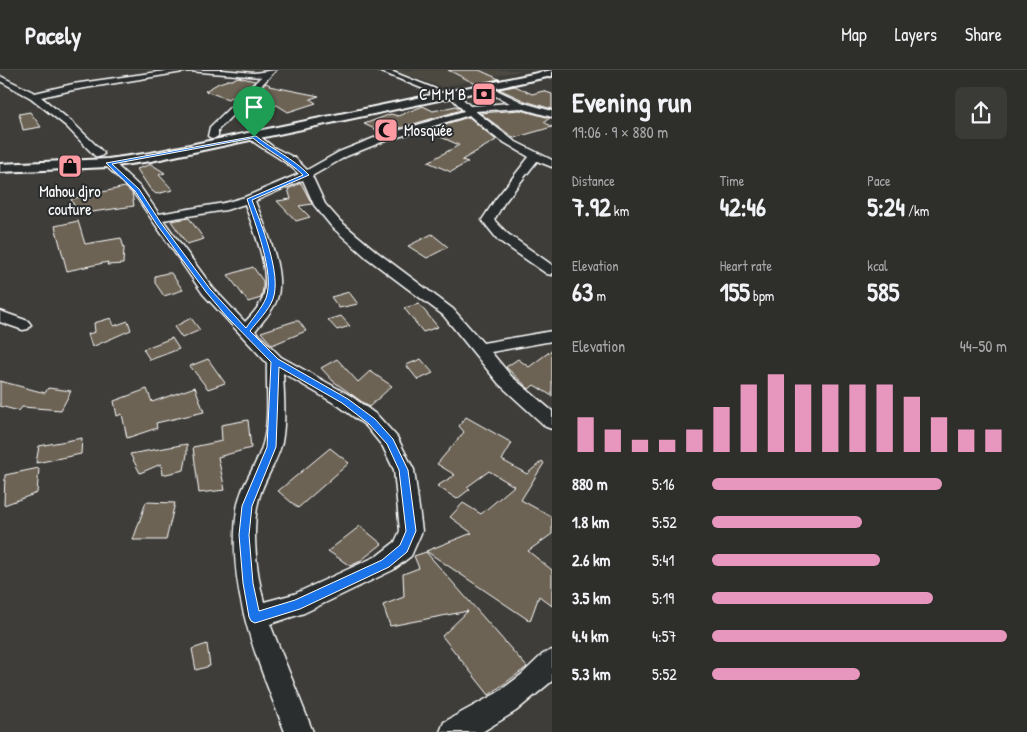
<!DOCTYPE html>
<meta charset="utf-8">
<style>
:root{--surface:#2e2e2b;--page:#3a3a37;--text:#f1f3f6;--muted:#a7a8a9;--line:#494a47;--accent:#e797bd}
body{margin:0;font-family:"Patrick Hand",sans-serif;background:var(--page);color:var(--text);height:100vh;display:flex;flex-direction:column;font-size:19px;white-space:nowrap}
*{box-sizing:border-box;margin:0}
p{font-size:16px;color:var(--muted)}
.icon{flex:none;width:28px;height:28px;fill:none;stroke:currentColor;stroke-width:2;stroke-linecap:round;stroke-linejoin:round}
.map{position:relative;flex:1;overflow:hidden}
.panel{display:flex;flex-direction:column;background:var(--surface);width:475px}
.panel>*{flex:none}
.pin{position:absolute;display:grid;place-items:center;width:42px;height:42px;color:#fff;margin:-51px -21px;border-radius:50% 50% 50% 0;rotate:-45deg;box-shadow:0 0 5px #0007}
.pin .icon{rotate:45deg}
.round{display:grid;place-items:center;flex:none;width:52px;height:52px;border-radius:8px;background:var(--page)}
.head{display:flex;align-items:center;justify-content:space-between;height:85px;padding:0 20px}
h1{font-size:28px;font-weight:800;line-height:38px}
.metrics{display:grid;grid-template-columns:repeat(3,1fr);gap:8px;height:85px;padding:5px 20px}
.metrics div{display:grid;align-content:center}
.metrics b{font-size:25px;font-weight:800}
.metrics small{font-size:14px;font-weight:400}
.metrics p{font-size:14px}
.chart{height:140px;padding:10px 20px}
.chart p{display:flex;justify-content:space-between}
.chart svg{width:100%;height:90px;margin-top:5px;stroke:var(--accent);stroke-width:6}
ul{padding:0 20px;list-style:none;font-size:16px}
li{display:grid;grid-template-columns:80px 60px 1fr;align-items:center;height:38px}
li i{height:12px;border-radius:6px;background:var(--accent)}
header{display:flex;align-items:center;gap:30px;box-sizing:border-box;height:70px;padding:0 25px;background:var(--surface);border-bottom:1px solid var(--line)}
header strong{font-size:24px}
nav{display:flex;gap:28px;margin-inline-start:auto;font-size:18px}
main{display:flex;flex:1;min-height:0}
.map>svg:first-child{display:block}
.built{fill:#4c4841}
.building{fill:#6d6354;stroke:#fff}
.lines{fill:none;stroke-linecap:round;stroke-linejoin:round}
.minor-casing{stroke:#fff;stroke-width:3}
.major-casing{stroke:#fff;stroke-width:4}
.minor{fill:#2a2d2e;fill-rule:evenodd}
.major{fill:#2a2d2e;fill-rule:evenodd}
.route{fill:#1a73e8;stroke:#fff;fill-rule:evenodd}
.labels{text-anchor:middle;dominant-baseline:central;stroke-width:4;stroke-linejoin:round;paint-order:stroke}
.far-poi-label{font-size:16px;fill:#fff;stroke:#2a2d2e;text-anchor:end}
</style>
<header>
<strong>Pacely</strong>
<nav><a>Map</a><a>Layers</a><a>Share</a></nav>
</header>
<main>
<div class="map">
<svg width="552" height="662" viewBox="0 0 552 662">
<rect width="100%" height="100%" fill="#3e3d39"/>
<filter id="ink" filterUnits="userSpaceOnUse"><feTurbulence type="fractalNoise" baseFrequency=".02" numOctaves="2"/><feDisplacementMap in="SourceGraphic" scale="10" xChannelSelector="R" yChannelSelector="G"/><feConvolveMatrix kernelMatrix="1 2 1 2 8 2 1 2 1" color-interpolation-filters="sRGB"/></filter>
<g filter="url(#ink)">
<path class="built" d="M 392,0 L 524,0 L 443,17 Z"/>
<path class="building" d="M 448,0 L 479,0 L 499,9 L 476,14 Z
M 238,7 L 255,11 L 236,29 L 231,27 L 228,29 L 205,21 L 219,13 L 228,10 L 232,10 Z
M 266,13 L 270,15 L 269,16 L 319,26 L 310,29 L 316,33 L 288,42 L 277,35 L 260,40 L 246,34 Z
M 515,16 L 532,24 L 543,21 L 552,24 L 552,39 L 525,31 L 499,19 Z
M 423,36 L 433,41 L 456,36 L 461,40 L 383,63 L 364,54 L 391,44 L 398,46 Z
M 520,40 L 550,48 L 544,52 L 552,57 L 514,68 L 480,43 Z
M 30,42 L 41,57 L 23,60 L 19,44 Z
M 469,47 L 496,70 L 462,90 L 468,92 L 451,102 L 428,92 L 459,75 L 425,60 Z
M 151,94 L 165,103 L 159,105 L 173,120 L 156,124 L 150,119 L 137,99 Z
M 301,113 L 312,134 L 299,136 L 310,147 L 296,151 L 277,131 L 291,129 L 288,119 Z
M 125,117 L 132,123 L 134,136 L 78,144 L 71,129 Z
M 189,148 L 204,169 L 187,174 L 171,151 Z
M 78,151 L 85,174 L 121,168 L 124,178 L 123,194 L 107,195 L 108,192 L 67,201 L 55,156 Z
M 432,164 L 448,177 L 427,188 L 408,176 Z
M 253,197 L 263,211 L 263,219 L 261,228 L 248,232 L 228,205 Z
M 167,203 L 171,203 L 183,220 L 164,226 L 155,213 L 155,206 Z
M 349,222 L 358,234 L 339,238 L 331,227 Z
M 419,234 L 438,257 L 423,262 L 404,238 Z
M 341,246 L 350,256 L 337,260 L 328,250 Z
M 111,248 L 114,256 L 128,251 L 131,260 L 92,277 L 88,264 L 95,262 L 94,253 Z
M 191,248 L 200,260 L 182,268 L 174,257 Z
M 295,251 L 299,251 L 306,261 L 272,275 L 261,262 Z
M 172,268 L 179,279 L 150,290 L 143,279 Z
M 552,280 L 552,326 L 534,315 L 529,319 L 506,297 L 518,289 L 529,297 Z
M 208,289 L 225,313 L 208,319 L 190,296 Z
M 337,289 L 358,312 L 370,301 L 392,316 L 369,337 L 333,311 L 321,298 Z
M 421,289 L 433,303 L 418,310 L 406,295 Z
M 0,311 L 45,323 L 48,318 L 71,321 L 61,340 L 22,337 L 19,341 L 0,336 Z
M 195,317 L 204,342 L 156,353 L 157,358 L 127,368 L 122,344 L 117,346 L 114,331 L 147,319 L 152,332 Z
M 466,347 L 512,373 L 502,390 L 527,404 L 542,391 L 544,393 L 521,430 L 552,447 L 552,464 L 528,481 L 552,500 L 552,536 L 539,526 L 530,551 L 426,481 L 472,463 L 450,447 L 463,433 L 481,444 L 514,416 L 489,401 L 467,417 L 470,419 L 457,429 L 437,416 L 455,405 L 437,394 L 464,362 L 459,356 Z
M 248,350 L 251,378 L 218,387 L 225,420 L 199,423 L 193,377 L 222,371 L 221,355 Z
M 82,368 L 81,384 L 36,393 L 39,376 Z
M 187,374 L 187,384 L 184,400 L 162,405 L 161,394 L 140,403 L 130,384 Z
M 330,378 L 349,393 L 298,438 L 278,421 Z
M 39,398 L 37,423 L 4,435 L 5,405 Z
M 146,432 L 175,433 L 166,470 L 133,470 Z
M 360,456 L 382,474 L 359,492 L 350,496 L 328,481 Z
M 426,482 L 527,597 L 489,625 L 442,566 L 468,541 L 390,556 L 383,535 L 404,527 L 403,504 L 419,498 L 414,486 Z
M 207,574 L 210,596 L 196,600 L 192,579 Z"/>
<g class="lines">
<g class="minor-casing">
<path id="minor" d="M 172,0 L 222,0 L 254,3 L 276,0 L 218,60 L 218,66 L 213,69 L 208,66 L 210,57 L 261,7 L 189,1 L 73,20 L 41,27 L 72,52 L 103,82 L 104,84 L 99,87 L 95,86 L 66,56 L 31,28 L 0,11 L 0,6 L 35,23 L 73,14 Z
M 377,0 L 388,0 L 438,20 L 431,22 Z
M 484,14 L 524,33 L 552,41 L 552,47 L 520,38 L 475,41 L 514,71 L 552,90 L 552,97 L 537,91 L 504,133 L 494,150 L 508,164 L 552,195 L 552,205 L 547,204 L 498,170 L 482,150 L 495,130 L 529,87 L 495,67 L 469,45 L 382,72 L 347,86 L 312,106 L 325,134 L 340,151 L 377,182 L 453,239 L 483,273 L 552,261 L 552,271 L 491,282 L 511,306 L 552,341 L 552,359 L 546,357 L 499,314 L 443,245 L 367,188 L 332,157 L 314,135 L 303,110 L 255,131 C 265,157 286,201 277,229 C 273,241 262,252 255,261 L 281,287 L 351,326 L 378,346 L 397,367 L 414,400 L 422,461 L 411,486 L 393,500 L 304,543 L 270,554 L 313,662 L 285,662 C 257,589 226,520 237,439 C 240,417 254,400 261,380 C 271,353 266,321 267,293 L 203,224 L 133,122 L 103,93 L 108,90 L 112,91 L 141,118 L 159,144 L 224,133 L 245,127 L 299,104 C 285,89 266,82 250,69 L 250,65 L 258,65 L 273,77 L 295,88 L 307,100 L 339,82 L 374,68 L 464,41 L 450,26 L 450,22 L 456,22 L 470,36 L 510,33 L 481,19 L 480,17 ZM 245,134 C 253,160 273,203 262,230 C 258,238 251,246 245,252 L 213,218 L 163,150 L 226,140 ZM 283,303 L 339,336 L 366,356 L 383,377 L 394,400 L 400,461 L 395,472 L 377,486 L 294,524 L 264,532 C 256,501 250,453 261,422 C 267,405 278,390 282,372 C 286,350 284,326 283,303 Z
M 0,241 L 28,251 L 31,255 L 28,259 L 23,260 L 0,252 Z
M 552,580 L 552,611 L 516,641 L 482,662 L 440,662 L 444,652 L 497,623 L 521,605 L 543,584 Z"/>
</g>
<g class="major-casing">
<path id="major" d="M 552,0 L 552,6 L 151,91 L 108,97 L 0,102 L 0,94 L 108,89 L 151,83 Z"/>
</g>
<use href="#minor" class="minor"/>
<use href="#major" class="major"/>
</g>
</g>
<path class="route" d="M 256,66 C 273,80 293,88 309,105 L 252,130 C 261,154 282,204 273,229 C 269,240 257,252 250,261 L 278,289 L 348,329 L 375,349 L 393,369 L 408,400 L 416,461 L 407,482 L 389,497 L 300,539 L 255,553 L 251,551 L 249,547 L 243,513 L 239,465 L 242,436 L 267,377 L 271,292 L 227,247 L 206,222 L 157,155 L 135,121 L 106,93 ZM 253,68 C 269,82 288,90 303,105 L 247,129 C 255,154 275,203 266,228 C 262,238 252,249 246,258 L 210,219 L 161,153 L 139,119 L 112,94 ZM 279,297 L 342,333 L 369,354 L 387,374 L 399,400 L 406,461 L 400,475 L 382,490 L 295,530 L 259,541 L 253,513 L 249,465 L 252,436 L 276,377 Z"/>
<defs>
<g id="bank-square" transform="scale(1.25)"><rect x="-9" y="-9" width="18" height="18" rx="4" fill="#ff9aa2" stroke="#2a2d2e"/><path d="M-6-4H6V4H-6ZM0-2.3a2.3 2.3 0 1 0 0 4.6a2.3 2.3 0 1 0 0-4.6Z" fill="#111"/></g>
<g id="mosque-square" transform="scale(1.25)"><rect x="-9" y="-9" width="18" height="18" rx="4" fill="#ff9aa2" stroke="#2a2d2e"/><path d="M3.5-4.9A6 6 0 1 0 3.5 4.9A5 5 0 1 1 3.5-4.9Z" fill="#111"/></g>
<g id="shop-square" transform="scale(1.25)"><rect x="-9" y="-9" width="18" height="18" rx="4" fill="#ff9aa2" stroke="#2a2d2e"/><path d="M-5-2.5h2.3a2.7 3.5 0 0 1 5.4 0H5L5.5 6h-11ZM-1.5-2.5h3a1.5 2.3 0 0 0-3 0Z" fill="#111"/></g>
</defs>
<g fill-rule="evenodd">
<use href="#bank-square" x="484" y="24"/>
<use href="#mosque-square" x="386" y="60"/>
<use href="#shop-square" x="70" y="96"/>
</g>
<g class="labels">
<g class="far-poi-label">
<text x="466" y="24">C M M B</text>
<text x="404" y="60" text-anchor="start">Mosquée</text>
<text x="70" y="121" text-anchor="middle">Mahou djro<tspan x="70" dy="18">couture</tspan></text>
</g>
</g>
</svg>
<div class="pin" style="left:254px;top:67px;background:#1e9e55"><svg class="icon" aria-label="arrive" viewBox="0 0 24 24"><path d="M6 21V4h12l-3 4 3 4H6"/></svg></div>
</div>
<section class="panel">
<div class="head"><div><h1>Evening run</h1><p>19:06 · 9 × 880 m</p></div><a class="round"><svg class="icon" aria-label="share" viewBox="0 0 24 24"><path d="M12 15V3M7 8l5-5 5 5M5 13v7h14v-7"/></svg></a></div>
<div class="metrics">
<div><p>Distance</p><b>7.92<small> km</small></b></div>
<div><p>Time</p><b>42:46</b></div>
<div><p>Pace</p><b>5:24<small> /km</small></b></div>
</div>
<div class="metrics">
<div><p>Elevation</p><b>63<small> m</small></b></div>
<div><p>Heart rate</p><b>155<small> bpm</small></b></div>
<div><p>kcal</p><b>585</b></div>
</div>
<div class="chart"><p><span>Elevation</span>44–50 m</p>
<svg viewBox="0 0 160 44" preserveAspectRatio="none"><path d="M5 44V27M15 44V33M25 44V38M35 44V38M45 44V33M55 44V22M65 44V11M75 44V6M85 44V11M95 44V11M105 44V11M115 44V11M125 44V17M135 44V27M145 44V33M155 44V33"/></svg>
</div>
<ul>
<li><b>880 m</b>5:16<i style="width:78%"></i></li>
<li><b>1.8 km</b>5:52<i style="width:51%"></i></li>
<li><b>2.6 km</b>5:41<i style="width:57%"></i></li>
<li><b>3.5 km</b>5:19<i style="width:75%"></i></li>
<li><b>4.4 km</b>4:57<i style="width:100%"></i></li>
<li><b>5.3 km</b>5:52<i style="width:50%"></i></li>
</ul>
</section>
</main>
